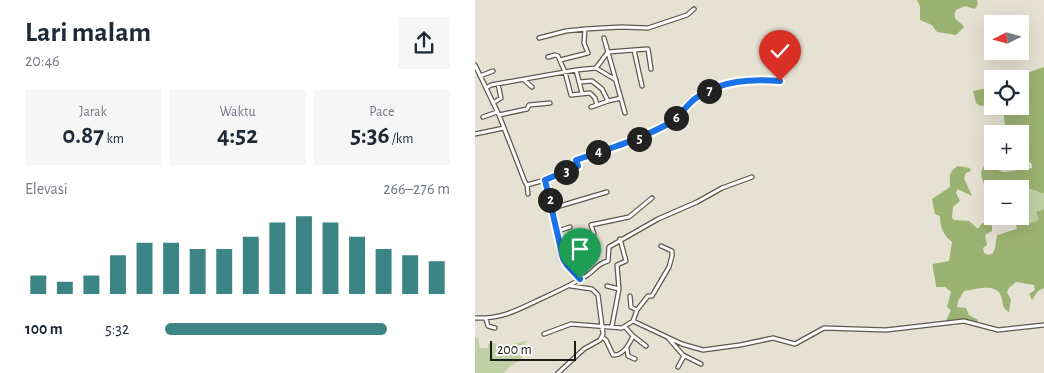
<!DOCTYPE html>
<html lang="id">
<meta charset="utf-8">
<style>
:root{--surface:#fff;--page:#f6f6f7;--text:#1f2937;--muted:#747a83;--accent:#3d8585}
body{margin:0;font-family:"Alegreya Sans",sans-serif;background:var(--page);color:var(--text);height:100vh;display:flex;flex-direction:column;font-size:19px;white-space:nowrap}
*{box-sizing:border-box;margin:0}
p{font-size:16px;color:var(--muted)}
.icon{flex:none;width:28px;height:28px;fill:none;stroke:currentColor;stroke-width:2;stroke-linecap:round;stroke-linejoin:round}
.map{position:relative;flex:1;overflow:hidden}
.sheet{display:flex;flex-direction:column;background:var(--surface);width:475px}
.sheet>*{flex:none}
.needle{width:32px;rotate:264deg}
.tools{position:absolute;left:509px;top:15px;display:grid;gap:10px}
.tools a{display:grid;place-items:center;width:45px;height:45px;border-radius:0px;background:var(--surface);box-shadow:0 5px 20px #0002;font-size:25px}
.scale{position:absolute;left:15px;bottom:12px;width:86px;box-sizing:border-box;padding-left:5px;border:2px solid #1c1a15;border-top:0;font-size:14px;line-height:18px;white-space:nowrap;color:#1c1a15;-webkit-text-stroke:4px #fff;paint-order:stroke}
.pin{position:absolute;display:grid;place-items:center;width:42px;height:42px;color:#fff;margin:-51px -21px;border-radius:50% 50% 50% 0;rotate:-45deg;box-shadow:0 0 5px #0007}
.pin .icon{rotate:45deg}
.km{position:absolute;width:25px;height:25px;margin:-12px;border-radius:50%;background:#222;color:#fff;font-size:14px;line-height:25px;text-align:center}
.round{display:grid;place-items:center;flex:none;width:52px;height:52px;border-radius:0px;background:var(--page)}
.summary{display:flex;align-items:center;justify-content:space-between;height:85px;padding:0 25px}
h1{font-size:28px;font-weight:600;line-height:38px}
.metrics{display:grid;grid-template-columns:repeat(3,1fr);gap:8px;height:85px;padding:5px 25px}
.metrics div{display:grid;align-content:center;border-radius:0px;background:var(--page);text-align:center}
.metrics b{font-size:25px;font-weight:600}
.metrics small{font-size:14px;font-weight:400}
.metrics p{font-size:14px}
.chart{height:140px;padding:10px 25px}
.chart p{display:flex;justify-content:space-between}
.chart svg{width:100%;height:90px;margin-top:5px;stroke:var(--accent);stroke-width:6}
ul{padding:0 25px;list-style:none;font-size:16px}
li{display:grid;grid-template-columns:80px 60px 1fr;align-items:center;height:38px}
li i{height:12px;border-radius:6px;background:var(--accent)}
main{display:flex;flex:1;min-height:0}
.map>svg:first-child{display:block}
.green{fill:#bfd1a4}
.forest{fill:#9bb372}
.lines{fill:none;stroke-linecap:round;stroke-linejoin:round}
.street-casing{stroke:#5c594d;stroke-width:5.5}
.street{stroke:#fff;stroke-width:3}
.route-casing{stroke:#fff;stroke-width:10}
.route{stroke:#1a73e8;stroke-width:6}
</style>
<main>
<section class="sheet">
<div class="summary"><div><h1>Lari malam</h1><p>20:46</p></div><a class="round"><svg class="icon" aria-label="share" viewBox="0 0 24 24"><path d="M12 15V3M7 8l5-5 5 5M5 13v7h14v-7"/></svg></a></div>
<div class="metrics">
<div><p>Jarak</p><b>0.87<small> km</small></b></div>
<div><p>Waktu</p><b>4:52</b></div>
<div><p>Pace</p><b>5:36<small> /km</small></b></div>
</div>
<div class="chart"><p><span>Elevasi</span>266–276 m</p>
<svg viewBox="0 0 160 44" preserveAspectRatio="none"><path d="M5 44V35M15 44V38M25 44V35M35 44V25M45 44V19M55 44V19M65 44V22M75 44V22M85 44V16M95 44V9M105 44V6M115 44V9M125 44V16M135 44V22M145 44V25M155 44V28"/></svg>
</div>
<ul>
<li><b>100 m</b>5:32<i style="width:78%"></i></li>
</ul>
</section>
<div class="map">
<svg width="569" height="373" viewBox="0 0 569 373">
<rect width="100%" height="100%" fill="#e5e1d3"/>
<path class="green" d="M 545,189 L 560,189 L 563,192 L 569,193 L 569,209 L 561,212 L 564,220 L 551,225 L 549,224 L 545,204 Z
M 0,338 L 3,338 L 5,348 L 13,348 L 13,344 L 17,342 L 23,345 L 25,353 L 32,351 L 40,343 L 50,341 L 51,341 L 49,347 L 52,350 L 44,361 L 35,366 L 29,373 L 0,373 Z"/>
<path class="forest" d="M 442,0 L 502,0 L 503,4 L 500,9 L 490,6 L 481,10 C 476,21 485,20 489,27 L 481,35 L 462,32 L 457,25 L 445,20 L 445,6 Z
M 569,67 L 569,193 L 566,193 C 553,185 533,189 518,189 L 517,202 L 514,194 L 510,190 C 510,180 502,176 509,166 L 529,172 L 557,168 L 557,164 L 547,156 L 545,134 C 529,123 529,131 529,107 L 527,106 L 545,106 L 545,79 L 523,79 L 538,74 L 549,74 Z
M 517,87 L 517,104 L 505,106 L 501,103 L 498,91 Z
M 483,166 L 495,168 L 496,171 L 491,173 L 489,178 L 497,196 L 482,189 L 481,193 L 485,201 L 478,207 L 477,218 L 479,220 L 494,221 L 502,228 L 504,228 L 506,224 L 512,222 L 517,223 L 517,231 L 510,235 L 512,245 L 508,248 L 509,253 L 513,255 L 518,253 L 520,248 L 522,235 L 542,229 L 538,216 L 545,216 L 545,204 L 549,224 L 551,225 L 564,220 L 561,212 L 569,209 L 569,288 L 563,291 L 557,300 L 554,294 L 560,290 L 559,285 L 541,282 L 534,288 L 532,292 L 536,300 L 534,312 C 528,309 528,305 527,299 C 523,281 501,290 489,291 L 483,301 L 482,307 L 491,308 L 494,315 L 503,320 L 502,323 L 492,319 L 471,321 L 476,310 L 472,307 L 476,292 L 470,287 L 461,287 C 461,279 457,271 458,264 L 474,261 L 477,242 C 468,235 465,227 465,216 L 460,214 L 457,199 L 475,187 C 475,176 473,172 483,166 Z"/>
<g class="lines">
<g class="street-casing">
<path id="street" d="M 64,38 L 91,31 L 110,29
M 129,38 L 150,113
M 159,50 L 173,49 L 176,69
M 73,57 L 80,55 L 83,56 L 90,72 L 96,95 L 115,93 L 120,98 L 122,105 L 133,101
M 85,60 L 113,53 L 109,43 L 110,29 L 146,27 L 173,28 L 212,15 L 219,9
M 0,65 L 24,115 L 50,182 L 52,185 L 70,180 L 103,166 L 101,160 C 133,149 164,139 193,123 C 205,117 211,105 221,98 C 245,80 277,79 305,81
M 121,68 L 133,52 L 159,50 L 167,86
M 101,70 L 107,93
M 5,76 L 18,71
M 49,80 L 57,87
M 104,82 L 117,81 L 127,89 L 133,101 L 146,98
M 11,88 L 16,85 L 101,70 L 121,68 L 141,80
M 18,103 L 26,98 L 23,84
M 116,107 L 122,105
M 24,115 L 52,109 L 54,105 L 75,103
M 8,117 L 22,112
M 0,134 L 29,128
M 70,180 L 88,257 L 92,265 L 105,279
M 52,185 L 53,194
M 78,208 L 132,192
M 83,231 L 95,227
M 85,240 L 119,234 L 116,225 L 154,217 L 177,198
M 132,286 L 144,289
M 155,296 L 156,307 L 162,310 L 158,321
M 162,310 L 173,296 L 177,296 L 194,267 L 197,256 L 197,251 L 186,246
M 0,318 C 29,319 44,309 70,297 C 83,291 98,284 111,276 C 120,271 121,264 133,261 L 134,247 L 183,219 L 222,202 L 247,188 L 277,177
M 11,319 L 13,326 L 20,328
M 137,326 L 144,289 L 142,265 L 151,261 L 145,239
M 69,334 L 96,324 L 147,328 L 158,321 L 207,344 L 228,350 L 265,345 L 298,338 L 320,344 L 349,328 L 411,330 L 489,321 L 523,330 L 569,325
M 158,336 L 171,346
M 127,337 L 131,340 L 138,355 C 148,356 154,345 158,336 L 150,327
M 194,339 L 208,355 L 226,364
M 152,349 L 153,356 L 160,359
M 203,367 L 209,356
M 83,373 L 109,349 L 125,340 L 128,334 L 123,295 L 117,289 L 96,286"/>
</g>
<use href="#street" class="street"/>
</g>
<g class="lines">
<g class="route-casing">
<path id="route" d="M 105,279 L 92,265 L 88,258 L 70,180 L 103,166 L 101,160 C 134,149 163,140 193,124 C 205,117 211,105 221,98 C 245,80 277,79 305,81"/>
</g>
<use href="#route" class="route"/>
</g>
</svg>
<div class="tools">
<a><svg class="needle" viewBox="-14 -14 28 28"><path d="M0-13l5 13h-10z" fill="#e53935"/><path d="M0 13l5-13h-10z" fill="#747a83"/></svg></a>
<a><svg class="icon" aria-label="locate" viewBox="0 0 24 24"><circle cx="12" cy="12" r="6"/><path d="M12 2v4M12 18v4M2 12h4M18 12h4"/></svg></a>
<a>+</a>
<a>−</a>
</div>
<div class="scale">200 m</div>
<div class="pin" style="left:105px;top:279px;background:#1e9e55"><svg class="icon" aria-label="arrive" viewBox="0 0 24 24"><path d="M6 21V4h12l-3 4 3 4H6"/></svg></div>
<div class="pin" style="left:305px;top:81px;background:#d93025"><svg class="icon" aria-label="check" viewBox="0 0 24 24"><path d="M5 12l5 5 9-10"/></svg></div>
<b class="km" style="left:75px;top:200px">2</b>
<b class="km" style="left:91px;top:172px">3</b>
<b class="km" style="left:123px;top:152px">4</b>
<b class="km" style="left:164px;top:139px">5</b>
<b class="km" style="left:201px;top:118px">6</b>
<b class="km" style="left:234px;top:91px">7</b>
</div>
</main>
